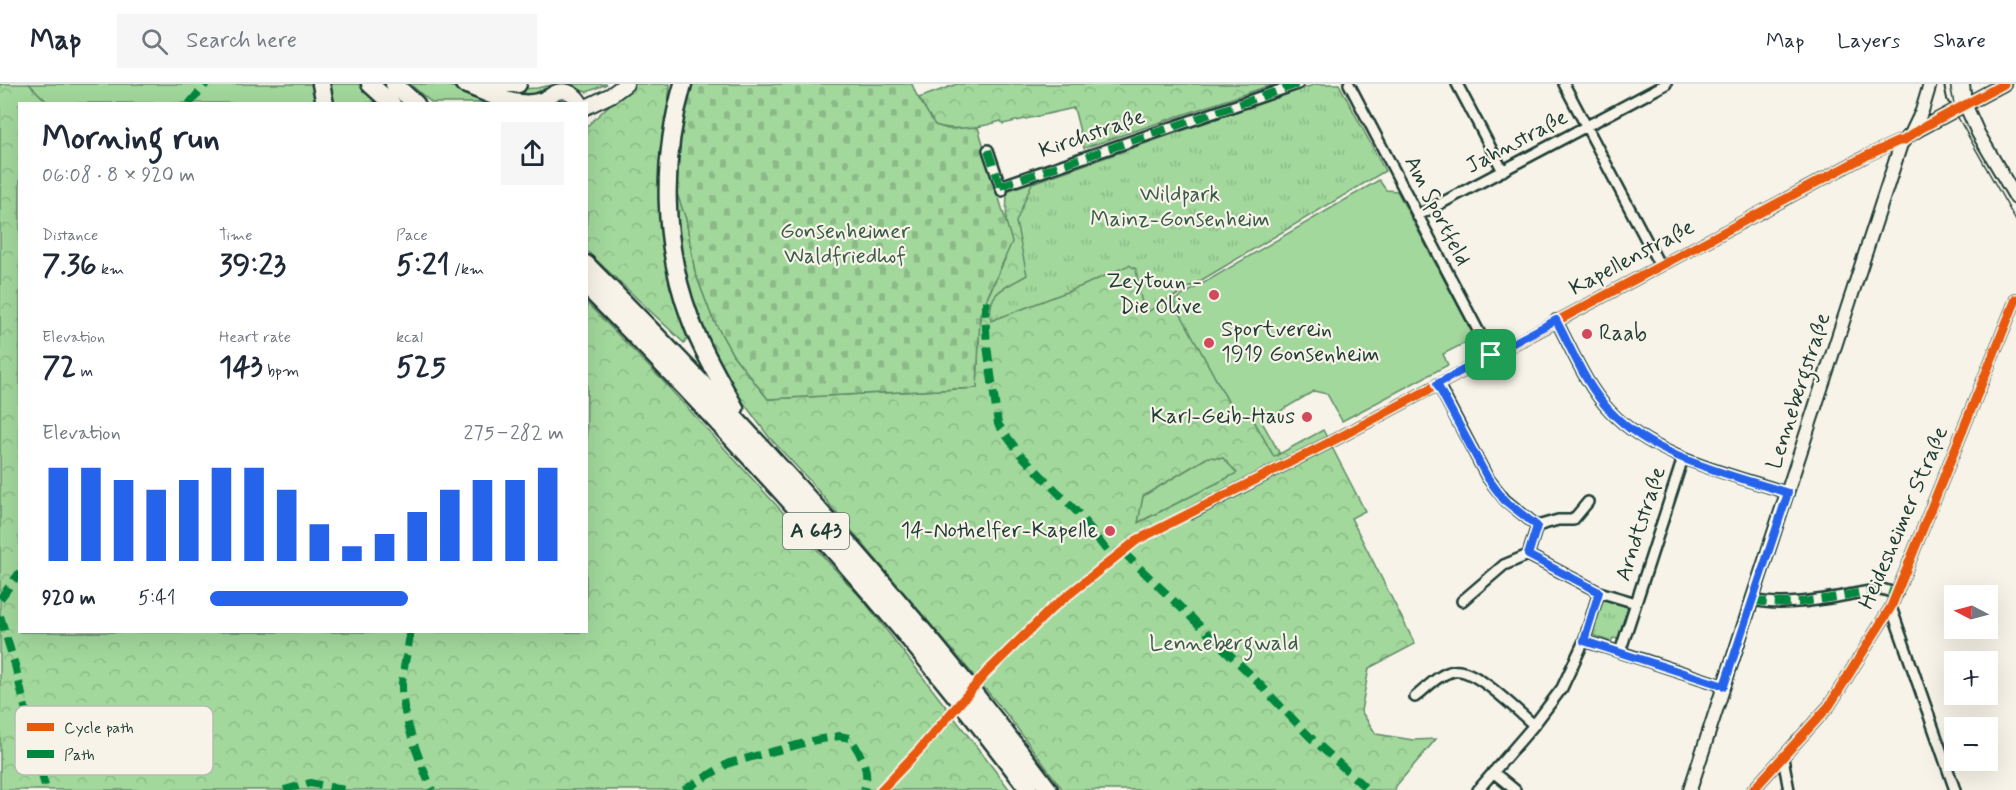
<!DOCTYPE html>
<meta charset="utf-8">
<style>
:root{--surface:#fff;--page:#f6f6f7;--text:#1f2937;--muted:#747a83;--line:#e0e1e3;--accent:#2563eb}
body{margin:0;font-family:Mynerve,sans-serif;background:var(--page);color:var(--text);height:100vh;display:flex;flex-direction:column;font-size:22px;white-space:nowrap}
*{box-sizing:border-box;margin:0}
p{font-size:20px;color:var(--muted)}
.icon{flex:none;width:33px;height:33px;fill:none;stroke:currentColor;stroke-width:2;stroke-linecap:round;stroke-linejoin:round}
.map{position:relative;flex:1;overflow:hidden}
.details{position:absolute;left:18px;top:18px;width:570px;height:531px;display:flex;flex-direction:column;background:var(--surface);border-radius:0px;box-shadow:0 6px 24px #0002}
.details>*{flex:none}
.needle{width:39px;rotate:276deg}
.controls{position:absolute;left:1944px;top:501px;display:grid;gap:12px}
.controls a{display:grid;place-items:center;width:54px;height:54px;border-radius:0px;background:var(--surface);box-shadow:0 6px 24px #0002;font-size:30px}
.pin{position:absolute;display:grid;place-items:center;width:51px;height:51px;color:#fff;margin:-26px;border-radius:12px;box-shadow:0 3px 9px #0006}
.round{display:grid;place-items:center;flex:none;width:63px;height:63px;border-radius:0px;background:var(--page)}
.overview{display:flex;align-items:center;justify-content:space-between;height:102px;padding:0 24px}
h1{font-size:33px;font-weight:700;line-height:45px}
.figures{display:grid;grid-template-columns:repeat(3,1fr);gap:9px;height:102px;padding:6px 24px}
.figures div{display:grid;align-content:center}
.figures b{font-size:30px;font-weight:700}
.figures small{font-size:16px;font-weight:400}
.figures p{font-size:16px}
.chart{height:168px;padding:12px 24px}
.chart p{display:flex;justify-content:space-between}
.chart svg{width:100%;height:108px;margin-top:6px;stroke:var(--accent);stroke-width:6}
ul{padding:0 24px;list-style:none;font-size:20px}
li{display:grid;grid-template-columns:96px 72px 1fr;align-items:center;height:45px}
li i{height:15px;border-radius:8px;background:var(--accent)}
header{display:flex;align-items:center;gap:36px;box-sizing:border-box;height:84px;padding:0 30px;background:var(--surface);border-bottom:2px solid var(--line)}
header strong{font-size:28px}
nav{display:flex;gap:33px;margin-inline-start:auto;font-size:21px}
.search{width:420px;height:54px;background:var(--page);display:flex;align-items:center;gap:15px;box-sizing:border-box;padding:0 21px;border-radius:0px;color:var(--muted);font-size:22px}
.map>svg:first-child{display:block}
.green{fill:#a2d89c;stroke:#608a68;stroke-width:1.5}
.forest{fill:url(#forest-crowns);stroke:#608a68;stroke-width:1.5;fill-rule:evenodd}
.cemetery{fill:url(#cemetery-stones);stroke:#608a68;stroke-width:1.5}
.park{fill:url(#park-tufts);stroke:#608a68;stroke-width:1.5}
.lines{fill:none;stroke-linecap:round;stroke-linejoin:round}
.street-casing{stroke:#1f3d34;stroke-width:14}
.secondary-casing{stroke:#1f3d34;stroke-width:16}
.primary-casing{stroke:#1f3d34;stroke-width:18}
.highway-casing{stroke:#1f3d34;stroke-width:21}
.street{stroke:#f7f3e8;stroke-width:9}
.secondary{stroke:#f7f3e8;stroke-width:12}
.primary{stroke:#f7f3e8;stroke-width:14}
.highway{stroke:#f7f3e8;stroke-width:16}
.tram{stroke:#1f3d34;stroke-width:1.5}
.quiet{stroke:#00873e;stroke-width:8;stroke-dasharray:15 8;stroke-linecap:butt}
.cycleway-casing{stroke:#f7f3e8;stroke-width:13}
.cycleway{stroke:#e8590c;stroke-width:9}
.route-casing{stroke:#fff;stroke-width:12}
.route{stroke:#2563eb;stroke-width:8}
.poi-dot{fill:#d1495b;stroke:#f7f3e8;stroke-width:2}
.labels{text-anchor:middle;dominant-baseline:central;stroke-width:4.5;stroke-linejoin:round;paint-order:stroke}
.shield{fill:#f7f3e8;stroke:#60746a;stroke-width:1.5}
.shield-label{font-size:21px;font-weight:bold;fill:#1f3d34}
.street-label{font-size:22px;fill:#1f3d34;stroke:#f7f3e8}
.park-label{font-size:22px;fill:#395c49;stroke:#f7f3e8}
.poi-label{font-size:22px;fill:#1f3d34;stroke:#f7f3e8;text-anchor:end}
.key{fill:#f7f3e8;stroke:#b6bcb2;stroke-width:1.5}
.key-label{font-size:16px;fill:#1f3d34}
</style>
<header>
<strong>Map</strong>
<div class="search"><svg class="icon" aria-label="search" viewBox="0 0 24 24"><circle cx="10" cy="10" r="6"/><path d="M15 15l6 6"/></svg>Search here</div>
<nav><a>Map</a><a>Layers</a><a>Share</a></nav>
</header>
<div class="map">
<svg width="2016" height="706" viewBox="0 0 2016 706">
<defs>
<pattern id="forest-crowns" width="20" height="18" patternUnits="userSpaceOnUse" patternTransform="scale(1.5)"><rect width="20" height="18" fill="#a2d89c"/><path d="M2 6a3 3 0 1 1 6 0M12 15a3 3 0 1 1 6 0" fill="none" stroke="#8bba87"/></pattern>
<pattern id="cemetery-stones" width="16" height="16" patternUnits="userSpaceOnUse" patternTransform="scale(1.5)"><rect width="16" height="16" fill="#a2d89c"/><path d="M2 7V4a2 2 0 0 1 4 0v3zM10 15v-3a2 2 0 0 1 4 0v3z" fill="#8bba87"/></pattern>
<pattern id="park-tufts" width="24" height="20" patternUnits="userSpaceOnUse" patternTransform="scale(1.5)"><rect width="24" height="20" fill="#a2d89c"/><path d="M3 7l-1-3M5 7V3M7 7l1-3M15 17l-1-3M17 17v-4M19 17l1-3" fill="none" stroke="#8bba87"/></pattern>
</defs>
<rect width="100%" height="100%" fill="#f7f3e8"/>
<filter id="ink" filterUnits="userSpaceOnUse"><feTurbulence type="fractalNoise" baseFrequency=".0167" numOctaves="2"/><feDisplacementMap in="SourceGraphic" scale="12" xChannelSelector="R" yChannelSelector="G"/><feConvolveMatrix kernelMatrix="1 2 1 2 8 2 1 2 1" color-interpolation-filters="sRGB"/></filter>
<g filter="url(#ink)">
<path class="green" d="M 29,0 L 312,0 L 317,19 L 48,19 Z
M 328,0 L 358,0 L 380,19 L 332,19 Z
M 410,0 L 441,0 L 475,9 L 503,19 L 432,19 Z
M 557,0 L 607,0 L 587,8 L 570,3 L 533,15 L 500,6 L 537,4 Z
M 1379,96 L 1386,106 L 1397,107 L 1475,254 L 1443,270 L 1448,281 L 1342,337 L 1327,310 L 1314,307 L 1262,338 L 1280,370 L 1274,373 L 1250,330 L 1237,334 L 1173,217 Z
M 1208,373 L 1223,374 L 1238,389 L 1137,439 L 1143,412 Z"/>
<path class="forest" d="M 0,0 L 29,0 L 48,19 L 20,20 L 20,548 L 586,548 L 587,219 L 661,295 L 864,517 L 1010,706 L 0,706 Z
M 632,0 L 670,0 L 670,2 L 660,88 L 661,139 L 672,208 L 687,254 L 684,259 L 587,167 L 586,43 Z
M 957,0 L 1274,0 L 1084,64 L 1074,24 L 1003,40 L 1001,37 C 979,44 956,48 934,41 L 919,14 Z
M 1137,61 L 1236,175 L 1172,214 L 1237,334 L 1250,330 L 1274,373 L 1323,346 L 1365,427 L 1351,434 L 1415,560 L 1369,584 L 1361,627 L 1376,650 L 1413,656 L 1436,655 L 1396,702 L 1395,706 L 1063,706 L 1008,632 L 809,396 L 769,353 L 737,310 L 710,263 L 689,211 L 677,161 L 675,104 L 686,135 L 695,188 L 712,233 L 733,271 L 768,315 L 977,304 L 980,230 L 1005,175 L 1007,107 ZM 1208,373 L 1223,374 L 1237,389 L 1138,439 L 1143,412 Z"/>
<path class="cemetery" d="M 691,0 L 912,0 L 916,10 L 935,41 L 948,45 L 978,43 L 1012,158 L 980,230 L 977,304 L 768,315 L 733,271 L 712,233 L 695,188 L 686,135 L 675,104 L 676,77 L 685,21 Z"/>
<path class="park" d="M 1316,0 L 1339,0 L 1385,87 L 1146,229 L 1141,215 L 1136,185 L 1129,181 L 1082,202 L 991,237 C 987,206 1004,205 1027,191 L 1016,138 L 1032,99 Z
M 1603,513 L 1628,523 L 1618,555 L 1613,554 L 1611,558 L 1590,550 Z"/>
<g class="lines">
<g class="street-casing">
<path id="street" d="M 1349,0 L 1491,271
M 1457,0 L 1503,87
M 1564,0 L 1660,182
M 988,66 L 1002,107
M 1000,102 L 1298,0
M 1417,132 L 1666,0
M 1556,236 C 1572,266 1586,302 1610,327 C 1654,374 1728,389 1788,409
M 1438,300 L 1487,393 L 1505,416 L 1537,442 L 1528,471 L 1599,508
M 1189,430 L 1340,353 L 1866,72 L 1899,57 L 1903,57
M 1537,442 L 1558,436 L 1573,436 L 1588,418
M 1752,516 C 1790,525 1842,511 1882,505 L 1897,510
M 1462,517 L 1504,481 L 1528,471
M 1636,519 L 1683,374
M 1891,523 L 1955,706
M 1620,568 L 1724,602
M 1415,613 C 1427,604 1438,590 1454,587 C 1475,583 1518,628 1534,641
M 1783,674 L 1789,706
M 1493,688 L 1515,706
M 1478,706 L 1534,641 L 1562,604 L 1584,557 L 1599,508 L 1636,519 L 1620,568 L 1584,557
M 1753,706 L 1829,622 L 1891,523 L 2016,215"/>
</g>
<g class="secondary-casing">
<path id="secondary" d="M 1951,0 L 1954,14 L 1965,20
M 1963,0 L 1965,20 L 1978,49 L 2016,114
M 1912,48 L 1922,27 L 1930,0
M 1690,706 L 1901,60 L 1907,53 L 1920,45 L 2004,0"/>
</g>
<g class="primary-casing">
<path id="primary" d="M 544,20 C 553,3 572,3 581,20
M 586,23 L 611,11 L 626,0"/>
</g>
<g class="highway-casing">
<path id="highway" d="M 321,0 L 325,20
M 370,0 L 392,20
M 394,0 L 416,20
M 464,0 C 489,9 522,29 548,14
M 483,0 L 518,0
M 683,0 C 661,76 662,159 690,234 C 701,265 719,294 735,324
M 586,180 C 751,346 909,519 1049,706
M 586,202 C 743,360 895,528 1029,706"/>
</g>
<use href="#street" class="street"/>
<use href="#secondary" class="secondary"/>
<use href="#primary" class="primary"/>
<use href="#highway" class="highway"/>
<path class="tram" d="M 1950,0 L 1956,30 L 2016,137"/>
<path class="quiet" d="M 189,20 L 206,0
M 988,66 L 1002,107
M 1000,102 L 1298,0
M 987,217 L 985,227 L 987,262 L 998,340 L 1020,370 L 1078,429 L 1113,475
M 1123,468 L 1249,589 L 1309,652 L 1368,706
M 0,515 L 20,488
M 1752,516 C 1790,525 1842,511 1882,505 L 1897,510
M 0,532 L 15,581 L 33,657 L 46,706
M 410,548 C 409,566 402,584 402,603 C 402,633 420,678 432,706
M 284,706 L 310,699 L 345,706
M 684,706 L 729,679 L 816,656 L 839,652 L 850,654 C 861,670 871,687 864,706"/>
<g class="cycleway-casing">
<path id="cycleway" d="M 881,706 L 920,665 L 986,589 L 1052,524 L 1137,456 L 1340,353 L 1866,72 L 1899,57 L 1903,57 L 1920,45 L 2004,0
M 1753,706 L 1829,622 L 1891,523 L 2016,215"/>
</g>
<use href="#cycleway" class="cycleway"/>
</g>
</g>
<g class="lines" filter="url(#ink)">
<g class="route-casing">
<path id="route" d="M 1556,236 C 1572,266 1586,302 1610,327 C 1654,374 1728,390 1788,409 L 1724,602 L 1584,557 L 1599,508 L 1528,471 L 1537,442 L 1504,416 L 1487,393 L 1437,300 Z"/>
</g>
<use href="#route" class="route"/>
</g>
<g class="poi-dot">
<circle cx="1214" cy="211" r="6"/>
<circle cx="1587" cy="250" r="6"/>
<circle cx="1209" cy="259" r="6"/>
<circle cx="1307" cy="333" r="6"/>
<circle cx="1110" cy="447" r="6"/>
</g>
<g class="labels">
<rect class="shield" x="783" y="429" width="66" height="36" rx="4.5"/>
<g class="shield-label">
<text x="816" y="447">A 643</text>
</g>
<g class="street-label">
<text transform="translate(1092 50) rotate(-19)">Kirchstraße</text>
<text transform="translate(1517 58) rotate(-28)">Jahnstraße</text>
<text transform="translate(1437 127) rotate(63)">Am Sportfeld</text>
<text transform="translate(1632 174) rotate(-28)">Kapellenstraße</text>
<text transform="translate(1799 307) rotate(-72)">Lennebergstraße</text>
<text transform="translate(1904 434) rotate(-67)">Heidesheimer Straße</text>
<text transform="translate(1641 440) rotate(-72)">Arndtstraße</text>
</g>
<g class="park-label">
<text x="1180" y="111">Wildpark<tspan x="1180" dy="25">Mainz-Gonsenheim</tspan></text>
<text x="845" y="148">Gonsenheimer<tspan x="845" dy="25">Waldfriedhof</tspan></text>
<text x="1224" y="560">Lennebergwald</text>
</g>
<g class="poi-label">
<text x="1202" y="198">Zeytoun -<tspan x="1202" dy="25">Die Olive</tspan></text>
<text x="1221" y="246" text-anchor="start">Sportverein<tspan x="1221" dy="25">1919 Gonsenheim</tspan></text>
<text x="1599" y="250" text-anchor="start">Raab</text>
<text x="1295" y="333">Karl-Geib-Haus</text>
<text x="1098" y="447">14-Nothelfer-Kapelle</text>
</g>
</g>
<rect x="15" y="622" width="198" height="69" rx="9" class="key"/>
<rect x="27" y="639" width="27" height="8" fill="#e8590c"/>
<rect x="27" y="666" width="27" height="8" fill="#00873e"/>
<g class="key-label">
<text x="64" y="649">Cycle path</text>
<text x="64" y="676">Path</text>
</g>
</svg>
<div class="controls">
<a><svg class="needle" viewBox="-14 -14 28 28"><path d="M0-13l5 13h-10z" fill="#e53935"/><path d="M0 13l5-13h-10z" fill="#747a83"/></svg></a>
<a>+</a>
<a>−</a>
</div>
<div class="pin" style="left:1491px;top:271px;background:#1e9e55"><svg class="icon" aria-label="arrive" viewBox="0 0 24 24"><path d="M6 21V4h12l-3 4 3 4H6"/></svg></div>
<section class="details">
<div class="overview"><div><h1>Morning run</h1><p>06:08 · 8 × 920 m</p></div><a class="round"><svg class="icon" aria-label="share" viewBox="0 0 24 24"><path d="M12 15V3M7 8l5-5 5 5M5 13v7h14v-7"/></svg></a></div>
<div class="figures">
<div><p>Distance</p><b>7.36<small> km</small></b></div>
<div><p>Time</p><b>39:23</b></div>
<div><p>Pace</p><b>5:21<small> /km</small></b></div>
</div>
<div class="figures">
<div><p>Elevation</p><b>72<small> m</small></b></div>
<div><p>Heart rate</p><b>143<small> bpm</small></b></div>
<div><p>kcal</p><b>525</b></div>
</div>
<div class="chart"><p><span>Elevation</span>275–282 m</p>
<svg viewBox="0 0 160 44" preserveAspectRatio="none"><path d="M5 44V6M15 44V6M25 44V11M35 44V15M45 44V11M55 44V6M65 44V6M75 44V15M85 44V29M95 44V38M105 44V33M115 44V24M125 44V15M135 44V11M145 44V11M155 44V6"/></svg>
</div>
<ul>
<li><b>920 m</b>5:41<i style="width:56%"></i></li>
</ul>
</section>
</div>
